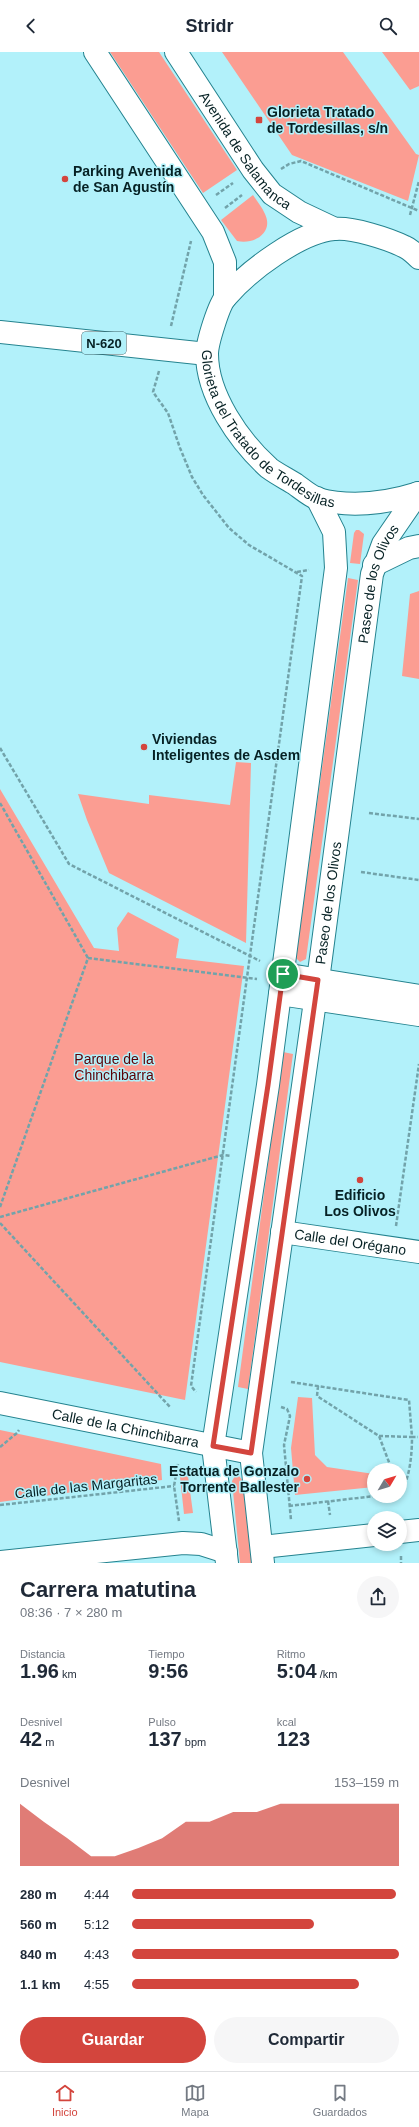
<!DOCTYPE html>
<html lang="es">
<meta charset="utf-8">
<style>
:root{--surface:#fff;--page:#f6f6f7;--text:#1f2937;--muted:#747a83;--line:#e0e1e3;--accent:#d3453d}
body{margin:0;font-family:Arial,sans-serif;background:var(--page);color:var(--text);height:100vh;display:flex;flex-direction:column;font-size:15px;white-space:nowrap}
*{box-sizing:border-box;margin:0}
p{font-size:13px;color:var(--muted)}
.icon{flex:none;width:22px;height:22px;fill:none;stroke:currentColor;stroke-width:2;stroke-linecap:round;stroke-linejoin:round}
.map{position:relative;height:1511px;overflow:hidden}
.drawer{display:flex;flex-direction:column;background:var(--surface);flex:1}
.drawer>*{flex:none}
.needle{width:26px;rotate:52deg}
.fabs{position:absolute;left:367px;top:1411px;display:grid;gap:8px}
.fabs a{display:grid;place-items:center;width:40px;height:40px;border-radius:50%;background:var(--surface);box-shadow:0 2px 6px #0003;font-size:20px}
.pin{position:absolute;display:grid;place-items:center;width:34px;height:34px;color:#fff;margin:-17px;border:2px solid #fff;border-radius:50%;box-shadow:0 1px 4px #0007}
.round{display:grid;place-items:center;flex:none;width:42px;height:42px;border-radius:21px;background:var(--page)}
.head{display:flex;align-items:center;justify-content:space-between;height:68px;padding:0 20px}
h1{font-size:22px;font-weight:800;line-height:30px}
.figures{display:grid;grid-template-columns:repeat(3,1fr);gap:6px;height:68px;padding:4px 20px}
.figures div{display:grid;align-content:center}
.figures b{font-size:20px;font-weight:800}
.figures small{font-size:11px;font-weight:400}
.figures p{font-size:11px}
.chart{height:112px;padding:8px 20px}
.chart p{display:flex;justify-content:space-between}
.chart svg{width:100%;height:72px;margin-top:4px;fill:var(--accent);opacity:.7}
.button{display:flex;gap:8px;margin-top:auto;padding:8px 20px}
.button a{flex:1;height:46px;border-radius:24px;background:var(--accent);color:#fff;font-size:16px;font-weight:800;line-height:46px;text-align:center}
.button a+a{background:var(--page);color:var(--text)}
ul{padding:0 20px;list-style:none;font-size:13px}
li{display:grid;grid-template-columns:64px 48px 1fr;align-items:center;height:30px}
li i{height:10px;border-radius:5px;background:var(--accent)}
header{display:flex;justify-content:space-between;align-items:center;height:52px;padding:0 20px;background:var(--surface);font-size:18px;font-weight:800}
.dock{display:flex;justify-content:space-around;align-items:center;height:56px;border-top:1px solid var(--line);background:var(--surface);font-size:11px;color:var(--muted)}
.dock a{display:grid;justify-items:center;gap:2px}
.dock .selected{color:var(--accent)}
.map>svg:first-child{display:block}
.green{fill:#fb9d92}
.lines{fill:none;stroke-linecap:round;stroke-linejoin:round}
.minor-casing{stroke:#24838f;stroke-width:24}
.major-casing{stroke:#24838f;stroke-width:24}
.highway-casing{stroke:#24838f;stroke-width:24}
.path{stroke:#72a3aa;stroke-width:2.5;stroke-dasharray:4 2;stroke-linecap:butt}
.minor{stroke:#fff;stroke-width:22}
.major{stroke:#fff;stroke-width:22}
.highway{stroke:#fff;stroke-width:22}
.route-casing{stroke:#fff;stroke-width:8}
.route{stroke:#d3453d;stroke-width:5}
.poi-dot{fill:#d3453d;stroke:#b2f1fa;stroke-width:1.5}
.labels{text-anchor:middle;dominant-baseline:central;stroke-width:3;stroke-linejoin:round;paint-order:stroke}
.shield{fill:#b2f1fa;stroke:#3a5f64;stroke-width:1}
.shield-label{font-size:13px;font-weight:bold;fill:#062124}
.poi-label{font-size:14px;font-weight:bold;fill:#062124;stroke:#b2f1fa;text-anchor:start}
.street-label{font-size:14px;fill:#062124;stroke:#b2f1fa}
.park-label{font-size:14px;fill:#5d0105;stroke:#b2f1fa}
</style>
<header><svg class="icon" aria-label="back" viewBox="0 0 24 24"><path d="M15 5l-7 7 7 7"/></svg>Stridr<svg class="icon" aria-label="search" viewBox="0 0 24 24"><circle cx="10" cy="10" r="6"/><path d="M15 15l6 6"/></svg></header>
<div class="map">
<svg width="419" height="1511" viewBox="0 0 419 1511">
<rect width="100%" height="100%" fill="#b2f1fa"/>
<path class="green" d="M 110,0 L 159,0 L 237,118 L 203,141 Z
M 222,0 L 343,0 L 416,102 L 419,103 L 408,149 L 292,103 Z
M 382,0 L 419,0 L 419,34 L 410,38 Z
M 253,143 C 257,149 262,155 265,162 C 274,181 254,193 237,189 L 221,168 Z
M 356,478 L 359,478 L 364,482 L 360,512 L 350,511 L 354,481 Z
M 348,526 L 358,528 L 306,907 L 300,910 L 296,906 Z
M 419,539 L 419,627 L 402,624 L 410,542 Z
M 236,710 L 251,711 L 246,891 L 109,821 L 87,768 L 78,742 L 149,752 L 149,743 L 230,753 Z
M 0,737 L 94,896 L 119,899 L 117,876 L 128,860 L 179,887 L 176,906 L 244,914 L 185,1348 L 0,1310 Z
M 283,1000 L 293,1002 L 248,1337 L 238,1335 Z
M 298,1345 L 312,1346 L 315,1403 L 327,1415 L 374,1422 L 374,1435 L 295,1443 L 291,1396 Z
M 0,1378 L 161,1412 L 162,1428 L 0,1450 Z
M 188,1424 L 193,1461 L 184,1462 L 180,1425 Z
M 235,1424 L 239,1424 L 243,1429 L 252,1511 L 240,1511 L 232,1429 Z"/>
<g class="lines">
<g class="minor-casing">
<g id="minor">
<path d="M 283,922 L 419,944"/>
<path d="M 280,942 L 419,963"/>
<path id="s1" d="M 282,1180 L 419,1200"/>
<path id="s2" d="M 0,1351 L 251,1401"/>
<path d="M 400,1480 L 419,1478"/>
<path d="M 262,1495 L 374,1483"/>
<path d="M 0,1510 L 183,1491 L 201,1492 L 226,1500"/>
</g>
</g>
<g class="major-casing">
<g id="major">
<path d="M 95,0 L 213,180 L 225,210 L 225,246"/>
<path id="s3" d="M 176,0 L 253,118 L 272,142 L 299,160 L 335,177"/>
<path id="s4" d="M 419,206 C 415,202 410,197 405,195 C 389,187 352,175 334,177 C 300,180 248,219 226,245 C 219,252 207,291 207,302 C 207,343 239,389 269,416 C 277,422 287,427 295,432 C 302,437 310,444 318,447 C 351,456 387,451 419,441"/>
<path d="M 374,513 L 409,496 L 419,494"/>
<path d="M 227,1511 L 213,1394 L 268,1033 L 336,516 L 334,480 L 317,446"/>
<path id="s5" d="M 263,1511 L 251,1401 L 318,928 L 372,522 L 383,492 L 418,441"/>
</g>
</g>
<g class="highway-casing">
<path id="highway" d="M 0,280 L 207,302"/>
</g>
<path class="path" d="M 281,117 L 289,112 L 301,109 L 419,159
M 216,143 L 233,131
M 225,156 L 242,143
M 410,163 L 419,129
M 171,274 L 191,189
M 159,319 L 153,340 L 168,361 L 180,396 L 192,425 L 203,443 L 229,476 L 249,493 L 302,524 L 191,1334 L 196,1340
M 297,520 L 309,518
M 0,696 L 69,812 L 260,909
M 0,751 L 88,906
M 369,761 L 419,767
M 361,820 L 419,828
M 0,1155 L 88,906 L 257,927
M 0,1165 L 223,1103 L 231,1104
M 0,1171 L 170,1355
M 396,1174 L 419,1012
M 291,1330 L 409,1348 L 412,1385 L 418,1385
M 318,1334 L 317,1344 L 379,1384 L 392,1418
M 281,1355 L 287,1357 L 290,1364 L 284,1393 L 291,1468
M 379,1384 L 412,1385 C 412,1402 410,1427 400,1441
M 0,1395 L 17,1381 L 19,1378
M 178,1412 L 174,1434 L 179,1469
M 328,1449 L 330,1463
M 0,1453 L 174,1434
M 289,1454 L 375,1444
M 401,1504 L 401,1511"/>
<use href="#minor" class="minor"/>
<use href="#major" class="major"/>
<use href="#highway" class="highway"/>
</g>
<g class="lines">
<g class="route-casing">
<path id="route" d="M 283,922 L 318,928 L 251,1401 L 213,1394 L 268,1033 Z"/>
</g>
<use href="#route" class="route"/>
</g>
<g class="poi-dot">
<rect x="255" y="64" width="8" height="8" rx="2"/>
<circle cx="65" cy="127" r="4"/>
<circle cx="144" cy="695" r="4"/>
<circle cx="360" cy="1128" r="4"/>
<circle cx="307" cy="1427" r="4"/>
</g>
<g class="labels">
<rect class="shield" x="82" y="280" width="44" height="22" rx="3"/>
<g class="shield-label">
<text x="104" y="291">N-620</text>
</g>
<g class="poi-label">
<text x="267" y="60">Glorieta Tratado<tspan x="267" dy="16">de Tordesillas, s/n</tspan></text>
<text x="73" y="119">Parking Avenida<tspan x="73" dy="16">de San Agustín</tspan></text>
<text x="152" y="687">Viviendas<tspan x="152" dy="16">Inteligentes de Asdem</tspan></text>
<text x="360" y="1143" text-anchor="middle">Edificio<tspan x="360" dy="16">Los Olivos</tspan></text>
<text x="299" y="1419" text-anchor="end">Estatua de Gonzalo<tspan x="299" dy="16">Torrente Ballester</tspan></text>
</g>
<g class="street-label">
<text stroke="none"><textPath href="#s3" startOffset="121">Avenida de Salamanca</textPath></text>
<text stroke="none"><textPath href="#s4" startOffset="384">Glorieta del Tratado de Tordesillas</textPath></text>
<text stroke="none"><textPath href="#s5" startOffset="990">Paseo de los Olivos</textPath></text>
<text stroke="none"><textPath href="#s5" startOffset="666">Paseo de los Olivos</textPath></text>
<text stroke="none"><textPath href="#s1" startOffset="69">Calle del Orégano</textPath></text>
<text stroke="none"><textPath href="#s2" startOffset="128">Calle de la Chinchibarra</textPath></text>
<text transform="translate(86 1434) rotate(-6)">Calle de las Margaritas</text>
</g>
<g class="park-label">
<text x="114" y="1007">Parque de la<tspan x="114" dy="16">Chinchibarra</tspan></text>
</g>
</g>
</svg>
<div class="fabs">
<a><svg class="needle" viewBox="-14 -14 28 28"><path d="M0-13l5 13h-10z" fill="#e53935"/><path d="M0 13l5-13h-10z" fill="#747a83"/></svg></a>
<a><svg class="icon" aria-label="layers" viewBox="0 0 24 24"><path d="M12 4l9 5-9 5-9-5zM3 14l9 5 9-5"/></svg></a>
</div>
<div class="pin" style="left:283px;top:922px;background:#1e9e55"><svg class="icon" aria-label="arrive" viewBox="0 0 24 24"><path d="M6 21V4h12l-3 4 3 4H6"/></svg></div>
</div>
<section class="drawer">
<div class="head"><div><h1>Carrera matutina</h1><p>08:36 · 7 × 280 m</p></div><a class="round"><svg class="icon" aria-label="share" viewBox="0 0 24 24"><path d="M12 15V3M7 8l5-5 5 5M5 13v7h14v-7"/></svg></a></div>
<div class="figures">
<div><p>Distancia</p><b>1.96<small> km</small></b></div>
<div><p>Tiempo</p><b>9:56</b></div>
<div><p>Ritmo</p><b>5:04<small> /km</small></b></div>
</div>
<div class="figures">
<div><p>Desnivel</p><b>42<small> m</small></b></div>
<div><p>Pulso</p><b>137<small> bpm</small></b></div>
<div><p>kcal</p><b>123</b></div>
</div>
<div class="chart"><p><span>Desnivel</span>153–159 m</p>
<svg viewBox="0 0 160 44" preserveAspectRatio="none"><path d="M0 44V6L10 17L20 27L30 38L40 38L50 33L60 27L70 17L80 17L90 11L100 11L110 6L120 6L130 6L140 6L150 6L160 6V44z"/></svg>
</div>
<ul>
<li><b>280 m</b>4:44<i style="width:99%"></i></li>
<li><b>560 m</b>5:12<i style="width:68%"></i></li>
<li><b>840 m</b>4:43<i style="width:100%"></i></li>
<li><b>1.1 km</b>4:55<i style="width:85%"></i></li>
</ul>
<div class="button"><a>Guardar</a><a>Compartir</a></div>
</section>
<nav class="dock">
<a class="selected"><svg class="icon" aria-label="home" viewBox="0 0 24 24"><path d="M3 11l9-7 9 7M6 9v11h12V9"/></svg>Inicio</a>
<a><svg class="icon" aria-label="map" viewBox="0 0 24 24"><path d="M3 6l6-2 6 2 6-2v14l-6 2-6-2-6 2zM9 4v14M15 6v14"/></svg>Mapa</a>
<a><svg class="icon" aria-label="saved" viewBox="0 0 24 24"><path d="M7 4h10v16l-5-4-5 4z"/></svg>Guardados</a>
</nav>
